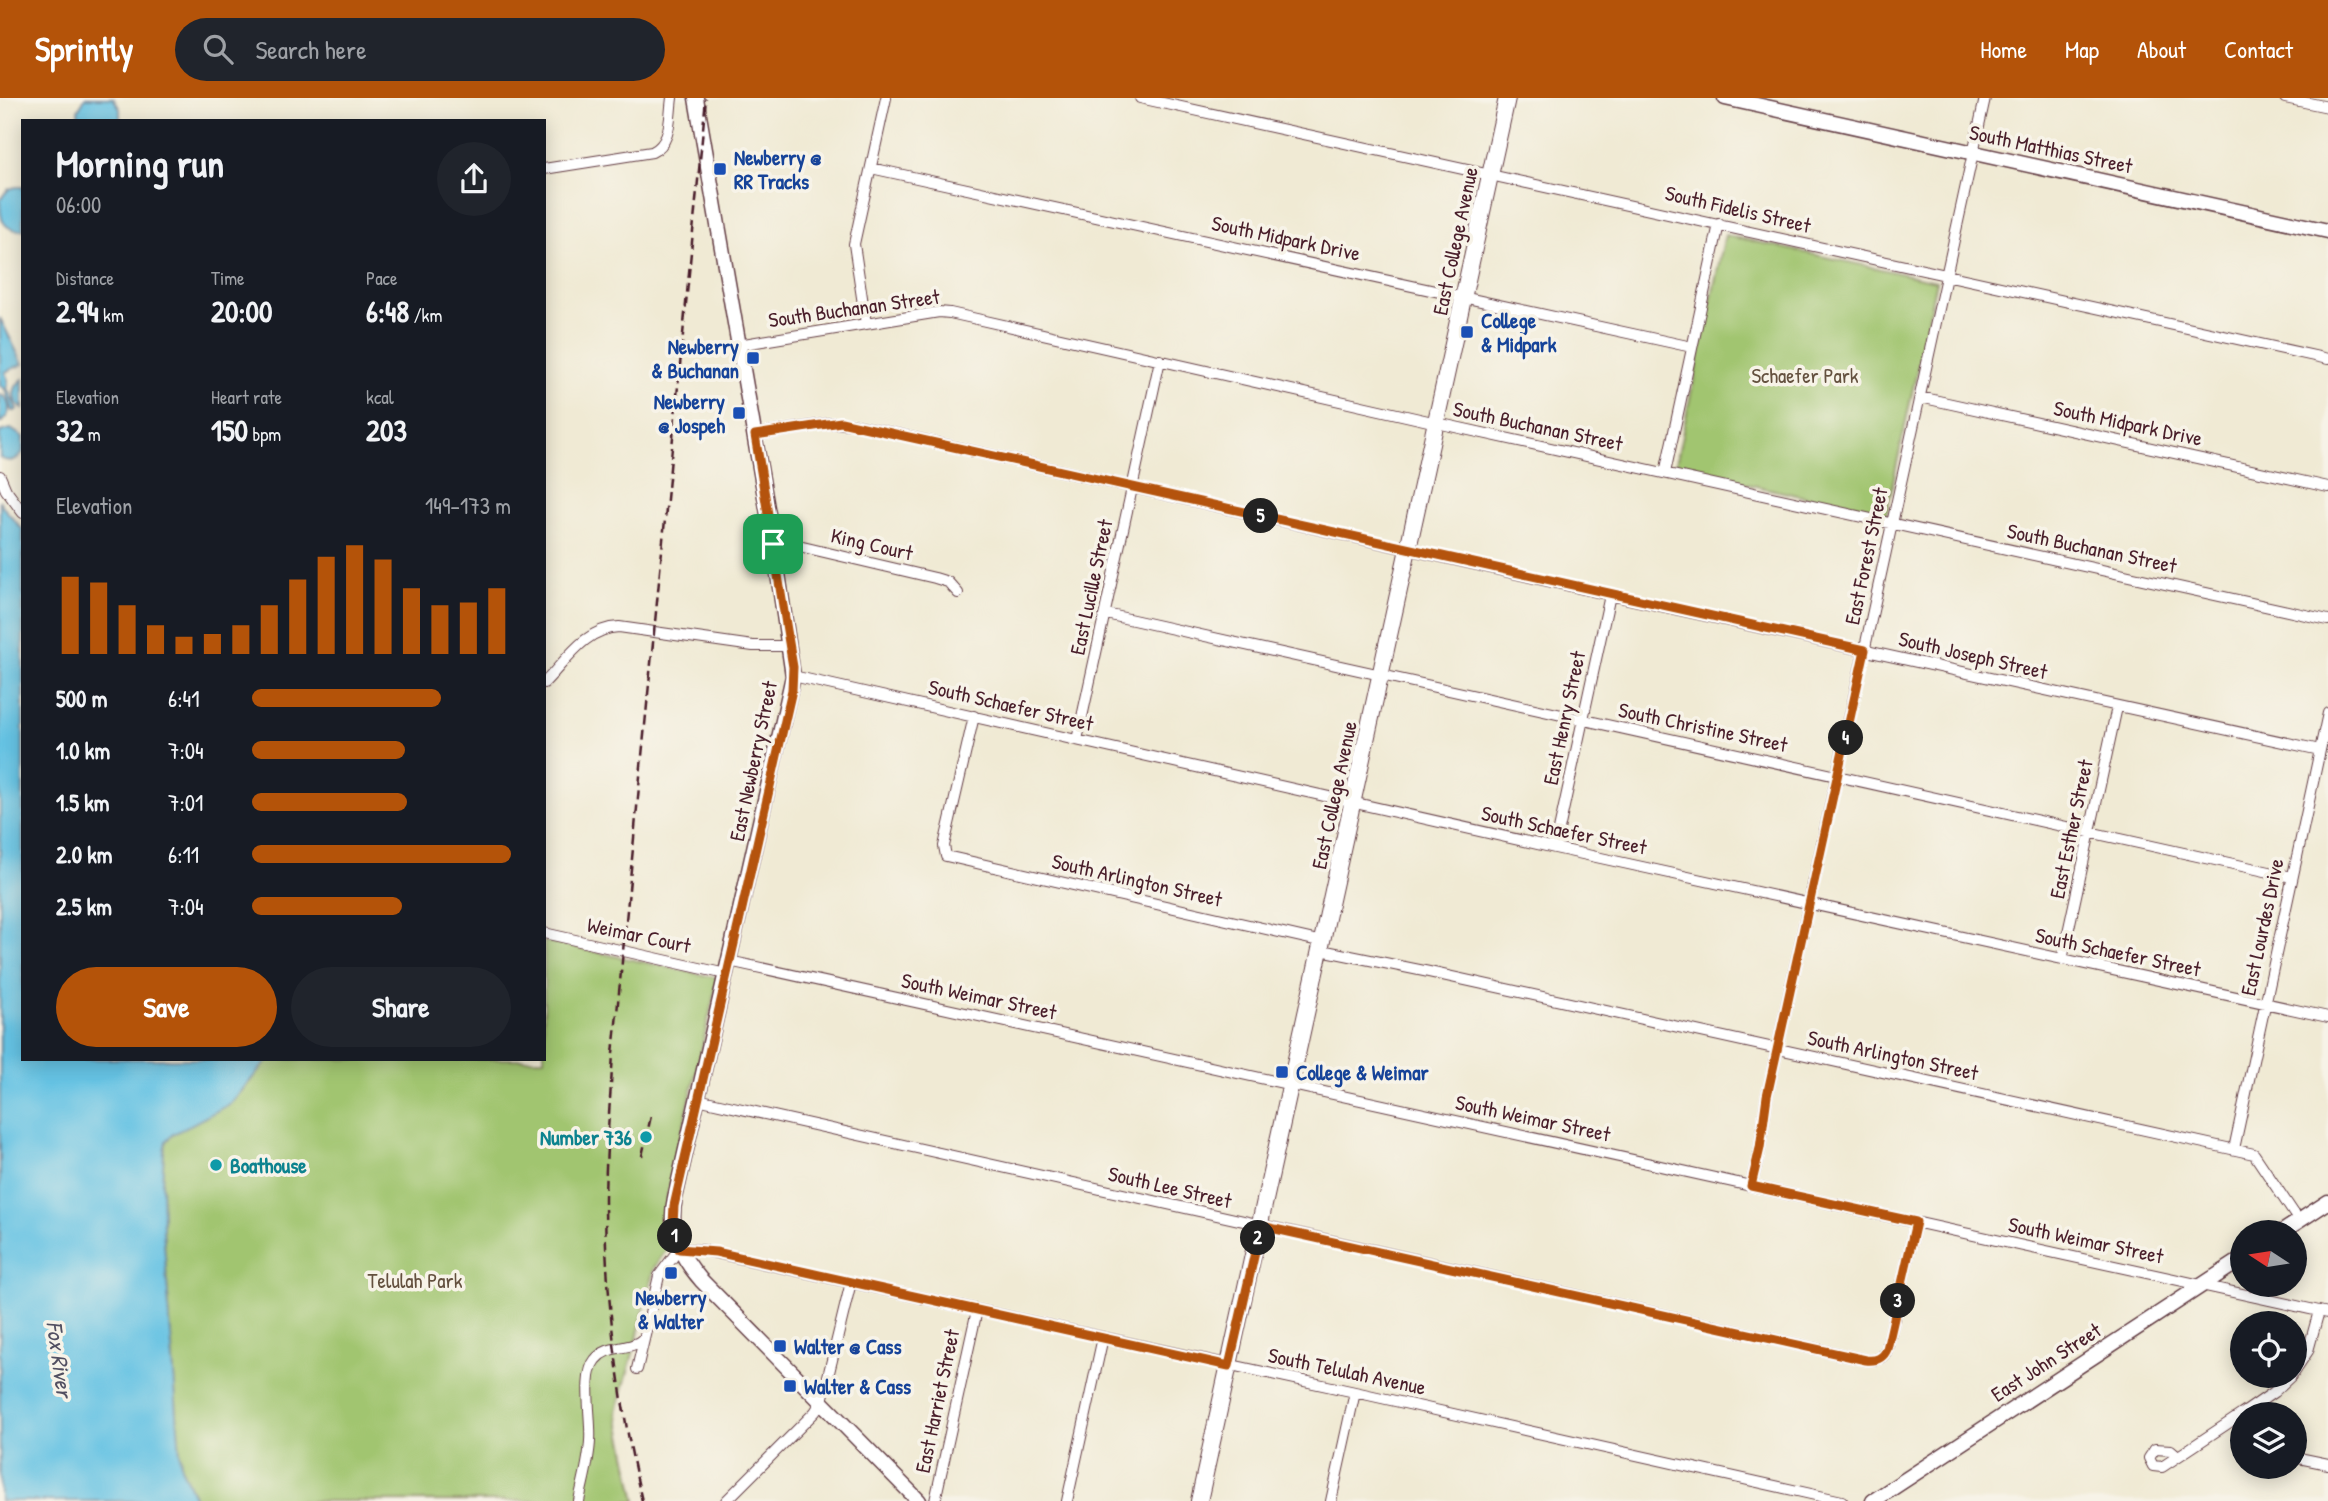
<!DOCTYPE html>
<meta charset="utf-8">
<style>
:root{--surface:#171b24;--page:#20242c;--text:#f1f3f6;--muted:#9ea1a6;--accent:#b45309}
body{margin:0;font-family:"Patrick Hand",sans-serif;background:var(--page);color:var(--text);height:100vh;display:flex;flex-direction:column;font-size:26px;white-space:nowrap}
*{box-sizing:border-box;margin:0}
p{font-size:23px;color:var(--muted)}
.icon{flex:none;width:38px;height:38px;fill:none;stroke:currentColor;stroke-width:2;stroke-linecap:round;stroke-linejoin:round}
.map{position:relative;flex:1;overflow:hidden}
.panel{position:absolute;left:21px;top:21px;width:525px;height:942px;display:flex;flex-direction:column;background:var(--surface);border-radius:0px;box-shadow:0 4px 18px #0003}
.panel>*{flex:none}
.needle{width:46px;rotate:282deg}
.fabs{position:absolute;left:2230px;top:1122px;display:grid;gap:14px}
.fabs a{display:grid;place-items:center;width:77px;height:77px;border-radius:50%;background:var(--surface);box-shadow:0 4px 18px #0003;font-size:35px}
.pin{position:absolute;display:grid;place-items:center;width:60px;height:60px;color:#fff;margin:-30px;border-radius:14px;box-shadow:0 4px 10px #0006}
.km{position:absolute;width:35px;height:35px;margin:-18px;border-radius:50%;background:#222;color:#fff;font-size:19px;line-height:35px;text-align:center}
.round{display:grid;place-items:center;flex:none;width:74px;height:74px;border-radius:37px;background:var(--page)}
.headline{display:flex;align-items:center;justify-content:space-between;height:119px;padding:0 35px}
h1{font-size:38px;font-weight:700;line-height:52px}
.figures{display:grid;grid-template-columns:repeat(3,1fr);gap:10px;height:119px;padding:7px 35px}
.figures div{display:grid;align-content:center}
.figures b{font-size:30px;font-weight:700}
.figures small{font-size:19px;font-weight:400}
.figures p{font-size:19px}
.chart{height:196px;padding:14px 35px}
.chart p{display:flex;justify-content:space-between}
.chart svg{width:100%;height:126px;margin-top:7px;stroke:var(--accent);stroke-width:6}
.action{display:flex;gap:14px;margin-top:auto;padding:14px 35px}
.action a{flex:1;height:80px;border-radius:42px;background:var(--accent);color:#fff;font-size:28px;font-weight:700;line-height:80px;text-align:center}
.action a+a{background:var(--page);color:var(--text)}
ul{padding:0 35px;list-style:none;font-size:23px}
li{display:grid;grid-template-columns:112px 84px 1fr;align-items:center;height:52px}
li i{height:18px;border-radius:9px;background:var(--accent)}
header{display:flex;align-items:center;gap:42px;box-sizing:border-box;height:98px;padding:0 35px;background:var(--accent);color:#fff}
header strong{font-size:33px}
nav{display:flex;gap:38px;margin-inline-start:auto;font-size:24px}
.search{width:490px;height:63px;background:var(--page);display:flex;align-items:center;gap:18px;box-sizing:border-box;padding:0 24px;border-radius:38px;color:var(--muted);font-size:26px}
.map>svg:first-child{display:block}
.green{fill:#a1c56f;stroke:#76724d;stroke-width:2}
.water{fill:#65c2e3;stroke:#587087;stroke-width:2}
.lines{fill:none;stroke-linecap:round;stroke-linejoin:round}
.street-casing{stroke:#633d44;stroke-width:12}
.secondary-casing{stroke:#633d44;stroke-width:17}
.primary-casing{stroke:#633d44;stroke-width:18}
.street{stroke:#fff;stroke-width:10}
.secondary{stroke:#fff;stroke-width:14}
.primary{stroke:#fff;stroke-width:16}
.rail{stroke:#4a1f2b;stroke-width:2.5;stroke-dasharray:10 5;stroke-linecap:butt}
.route-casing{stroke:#fff;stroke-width:14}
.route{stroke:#b45309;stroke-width:9}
.transit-dot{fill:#1a4fb4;stroke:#f7f3e8;stroke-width:2.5}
.culture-dot{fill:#0f9aa8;stroke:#f7f3e8;stroke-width:2.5}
.labels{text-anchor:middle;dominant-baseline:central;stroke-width:7;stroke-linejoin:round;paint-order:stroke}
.street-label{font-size:21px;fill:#4a1f2b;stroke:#f7f3e8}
.transit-label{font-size:21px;font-weight:bold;fill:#164399;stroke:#f7f3e8;text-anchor:start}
.park-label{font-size:21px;fill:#64513f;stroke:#f7f3e8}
.culture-label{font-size:21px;font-weight:bold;fill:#0d838f;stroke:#f7f3e8;text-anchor:end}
.water-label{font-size:23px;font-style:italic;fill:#525062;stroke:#f7f3e8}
</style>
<header>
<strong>Sprintly</strong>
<div class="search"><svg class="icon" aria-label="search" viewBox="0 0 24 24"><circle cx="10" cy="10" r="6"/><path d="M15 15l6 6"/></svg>Search here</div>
<nav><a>Home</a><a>Map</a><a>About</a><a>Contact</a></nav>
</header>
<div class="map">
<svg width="2328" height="1403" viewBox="0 0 2328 1403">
<rect width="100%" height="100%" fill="#f7f3e8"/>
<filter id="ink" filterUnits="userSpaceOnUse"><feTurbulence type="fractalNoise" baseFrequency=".0143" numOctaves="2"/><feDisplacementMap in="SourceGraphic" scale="14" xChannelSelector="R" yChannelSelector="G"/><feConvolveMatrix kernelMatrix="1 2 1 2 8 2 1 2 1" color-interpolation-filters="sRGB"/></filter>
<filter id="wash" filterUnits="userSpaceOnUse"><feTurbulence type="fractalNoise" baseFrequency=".00686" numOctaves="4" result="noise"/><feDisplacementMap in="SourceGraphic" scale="28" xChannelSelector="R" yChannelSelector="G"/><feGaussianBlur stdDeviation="1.57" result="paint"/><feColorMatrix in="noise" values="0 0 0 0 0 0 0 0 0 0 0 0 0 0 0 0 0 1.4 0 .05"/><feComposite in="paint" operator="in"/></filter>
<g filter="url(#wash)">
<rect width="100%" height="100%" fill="#f0ead4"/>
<path class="green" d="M 1725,137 L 1936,183 L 1886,417 L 1675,370 Z
M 544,843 L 718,880 L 662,1121 L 666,1152 L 654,1170 L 637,1241 L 617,1313 L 636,1403 L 196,1403 L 181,1369 L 163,1131 L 162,1085 L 164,1053 L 166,1043 L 173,1036 L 236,1000 L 269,961 L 544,961 Z"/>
<path class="water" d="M 85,0 L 113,0 L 120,11 L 120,23 L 79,23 L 78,12 Z
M 16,89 L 23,89 L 23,132 C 1,133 0,119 0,101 L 9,91 Z
M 0,220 L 23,266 L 5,274 L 8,282 L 7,290 L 17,311 L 15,313 L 12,313 L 5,291 L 0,288 Z
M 23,281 L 23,311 C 11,303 11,290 23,281 Z
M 0,296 C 12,304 12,317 0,325 Z
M 11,331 L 23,339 L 23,354 C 17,363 9,365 0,360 L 0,334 Z
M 0,402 L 3,409 L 23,432 L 23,961 L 269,961 L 230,1006 L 173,1036 L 166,1043 L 164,1053 L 162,1085 L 163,1131 L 181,1369 L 196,1403 L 0,1403 Z"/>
</g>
<g filter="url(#ink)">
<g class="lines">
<g class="street-casing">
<path id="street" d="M 1140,0 L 2328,261
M 2285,0 L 2328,9
M 871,70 L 1692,249
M 544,71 L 652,54 C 672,45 669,20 672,0
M 866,226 L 854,146 L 886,0
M 738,247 L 939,214 L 950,215 L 1437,325 L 2328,522
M 1920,299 L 2328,389
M 755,337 L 831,325 L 853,326 L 1610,497 L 2320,652
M 1665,375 L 1719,126
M 0,378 L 6,392 L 23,415
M 773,446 L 790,446 L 935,480 L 948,484 L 958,495
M 1106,516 L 2292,779
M 793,578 L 1555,750 L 2328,919
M 544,585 C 566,563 585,530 619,529 L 753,548 L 789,548
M 974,618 L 944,748 L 946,758 L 1323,844
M 1077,642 L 1160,262
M 1555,750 L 1610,497
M 544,835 L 726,876
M 1321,852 L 1429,874 L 2254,1056 L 2299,1123
M 2062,862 L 2117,609
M 729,863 L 2328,1215
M 697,1001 L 1866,1262 C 1876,1263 1883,1261 1887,1251 L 1916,1124
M 2234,1051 L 2328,615
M 1751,1088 L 1760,1050 L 1767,998 L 1985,0
M 637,1271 L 659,1178 L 679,1151 L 702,1152 L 1355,1294 L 1842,1403
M 2294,1274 L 2308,1253 L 2319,1213
M 2242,1316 L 2274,1294 L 2291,1278
M 2178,1358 L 2171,1352 L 2155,1351 L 2149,1360 L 2153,1368 L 2162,1369 L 2242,1316
M 2294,1359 L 2328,1366
M 579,1403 C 583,1383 589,1364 590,1343 C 592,1322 582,1278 595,1262 C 608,1245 630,1254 644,1240
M 726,1403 L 815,1314 L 822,1303 L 851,1184
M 935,1403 L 977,1212
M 1067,1403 L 1103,1239
M 1331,1403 L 1355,1294"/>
</g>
<g class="secondary-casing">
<path id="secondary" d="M 696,0 L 776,462 L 793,578 L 675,1100 C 668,1133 680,1158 701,1182 L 919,1403
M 1725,0 L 2328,133
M 2282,1134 L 2328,1104
M 1873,1403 L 2242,1161"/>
</g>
<g class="primary-casing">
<path id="primary" d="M 1199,1403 L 1507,0"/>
</g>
<use href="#street" class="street"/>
<use href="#secondary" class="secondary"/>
<use href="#primary" class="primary"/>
<path class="rail" d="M 642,1058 L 651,1018
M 642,1403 C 619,1304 605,1202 605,1100 C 606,1052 610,1004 613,956 L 706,0"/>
</g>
</g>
<g class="lines" filter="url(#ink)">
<g class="route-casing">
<path id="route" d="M 841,324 L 1865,552 L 1767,998 L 1760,1050 L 1751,1088 L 1916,1124 L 1887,1251 C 1883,1261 1876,1263 1866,1262 L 1261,1128 L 1229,1268 L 716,1154 L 679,1151 L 673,1126 L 674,1108 L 792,592 L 793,569 L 755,337 Z"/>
</g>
<use href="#route" class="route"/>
</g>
<g class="transit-dot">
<rect x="713" y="64" width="14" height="14" rx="3.5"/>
<rect x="1460" y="227" width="14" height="14" rx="3.5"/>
<rect x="746" y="253" width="14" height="14" rx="3.5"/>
<rect x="732" y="308" width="14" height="14" rx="3.5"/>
<rect x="1275" y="967" width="14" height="14" rx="3.5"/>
<rect x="664" y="1168" width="14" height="14" rx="3.5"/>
<rect x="773" y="1241" width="14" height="14" rx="3.5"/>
<rect x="783" y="1281" width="14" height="14" rx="3.5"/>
</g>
<g class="culture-dot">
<circle cx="646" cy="1039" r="7"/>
<circle cx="216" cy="1067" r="7"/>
</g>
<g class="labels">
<g class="street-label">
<text transform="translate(2051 51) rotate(12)">South Matthias Street</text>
<text transform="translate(1738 111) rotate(13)">South Fidelis Street</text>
<text transform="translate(1286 140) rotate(12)">South Midpark Drive</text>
<text transform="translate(1455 143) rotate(-78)">East College Avenue</text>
<text transform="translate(854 210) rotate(-8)">South Buchanan Street</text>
<text transform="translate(2128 325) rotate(12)">South Midpark Drive</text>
<text transform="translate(1538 328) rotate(12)">South Buchanan Street</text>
<text transform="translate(872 446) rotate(13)">King Court</text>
<text transform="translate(2092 450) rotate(12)">South Buchanan Street</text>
<text transform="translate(1866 458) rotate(-78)">East Forest Street</text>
<text transform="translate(1091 489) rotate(-78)">East Lucille Street</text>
<text transform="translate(1973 557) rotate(13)">South Joseph Street</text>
<text transform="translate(1011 607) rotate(13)">South Schaefer Street</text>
<text transform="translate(1564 620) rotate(-78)">East Henry Street</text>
<text transform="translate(1703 629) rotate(12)">South Christine Street</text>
<text transform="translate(753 663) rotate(-78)">East Newberry Street</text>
<text transform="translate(1334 697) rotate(-78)">East College Avenue</text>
<text transform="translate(2071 731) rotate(-78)">East Esther Street</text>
<text transform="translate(1564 732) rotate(12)">South Schaefer Street</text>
<text transform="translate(1137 782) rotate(13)">South Arlington Street</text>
<text transform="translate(2262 829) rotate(-78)">East Lourdes Drive</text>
<text transform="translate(639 837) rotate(12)">Weimar Court</text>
<text transform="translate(2118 854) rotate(12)">South Schaefer Street</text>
<text transform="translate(979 898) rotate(12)">South Weimar Street</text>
<text transform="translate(1893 957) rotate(12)">South Arlington Street</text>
<text transform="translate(1533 1020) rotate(12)">South Weimar Street</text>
<text transform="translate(1170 1089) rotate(13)">South Lee Street</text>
<text transform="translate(2086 1142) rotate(12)">South Weimar Street</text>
<text transform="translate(2046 1264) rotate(-33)">East John Street</text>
<text transform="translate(1347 1273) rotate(12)">South Telulah Avenue</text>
<text transform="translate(937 1303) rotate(-78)">East Harriet Street</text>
</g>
<g class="transit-label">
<text x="734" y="59">Newberry @<tspan x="734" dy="24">RR Tracks</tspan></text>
<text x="1481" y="222">College<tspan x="1481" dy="24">&amp; Midpark</tspan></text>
<text x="739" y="248" text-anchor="end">Newberry<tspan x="739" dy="24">&amp; Buchanan</tspan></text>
<text x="725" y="303" text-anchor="end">Newberry<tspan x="725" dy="24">@ Jospeh</tspan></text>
<text x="1296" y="974">College &amp; Weimar</text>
<text x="671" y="1199" text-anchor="middle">Newberry<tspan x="671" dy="24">&amp; Walter</tspan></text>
<text x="794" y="1248">Walter @ Cass</text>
<text x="804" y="1288">Walter &amp; Cass</text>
</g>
<g class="park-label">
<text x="1805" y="277">Schaefer Park</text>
<text x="415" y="1182">Telulah Park</text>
</g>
<g class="culture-label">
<text x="632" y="1039">Number 736</text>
<text x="230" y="1067" text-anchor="start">Boathouse</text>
</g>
<g class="water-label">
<text transform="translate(60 1261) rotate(82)">Fox River</text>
</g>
</g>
</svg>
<div class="fabs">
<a><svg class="needle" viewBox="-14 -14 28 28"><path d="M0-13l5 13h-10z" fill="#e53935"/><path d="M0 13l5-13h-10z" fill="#9ea1a6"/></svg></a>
<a><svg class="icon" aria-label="locate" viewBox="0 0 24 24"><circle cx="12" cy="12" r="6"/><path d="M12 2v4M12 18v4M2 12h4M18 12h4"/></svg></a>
<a><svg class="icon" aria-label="layers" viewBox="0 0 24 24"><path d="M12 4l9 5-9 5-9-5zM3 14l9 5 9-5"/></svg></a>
</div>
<div class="pin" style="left:773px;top:446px;background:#1e9e55"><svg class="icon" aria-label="arrive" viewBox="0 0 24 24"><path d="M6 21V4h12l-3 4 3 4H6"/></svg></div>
<b class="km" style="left:675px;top:1138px">1</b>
<b class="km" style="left:1258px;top:1140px">2</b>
<b class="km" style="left:1898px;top:1203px">3</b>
<b class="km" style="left:1846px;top:640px">4</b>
<b class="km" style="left:1261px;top:418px">5</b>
<section class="panel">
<div class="headline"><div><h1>Morning run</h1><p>06:00</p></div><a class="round"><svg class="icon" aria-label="share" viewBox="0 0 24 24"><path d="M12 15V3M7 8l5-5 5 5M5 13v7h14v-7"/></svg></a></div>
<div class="figures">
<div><p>Distance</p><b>2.94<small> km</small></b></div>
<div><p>Time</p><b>20:00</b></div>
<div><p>Pace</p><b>6:48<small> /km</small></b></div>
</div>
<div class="figures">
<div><p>Elevation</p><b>32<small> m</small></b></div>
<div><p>Heart rate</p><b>150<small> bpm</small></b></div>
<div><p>kcal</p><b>203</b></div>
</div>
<div class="chart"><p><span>Elevation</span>149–173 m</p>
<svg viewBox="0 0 160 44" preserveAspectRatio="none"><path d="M5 44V17M15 44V19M25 44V27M35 44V34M45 44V38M55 44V37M65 44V34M75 44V27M85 44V18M95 44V10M105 44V6M115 44V11M125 44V21M135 44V27M145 44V26M155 44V21"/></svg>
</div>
<ul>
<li><b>500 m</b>6:41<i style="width:73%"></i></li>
<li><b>1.0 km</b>7:04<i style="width:59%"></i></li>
<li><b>1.5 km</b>7:01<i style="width:60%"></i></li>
<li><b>2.0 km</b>6:11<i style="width:100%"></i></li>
<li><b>2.5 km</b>7:04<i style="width:58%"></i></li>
</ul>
<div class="action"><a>Save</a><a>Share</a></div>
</section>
</div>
